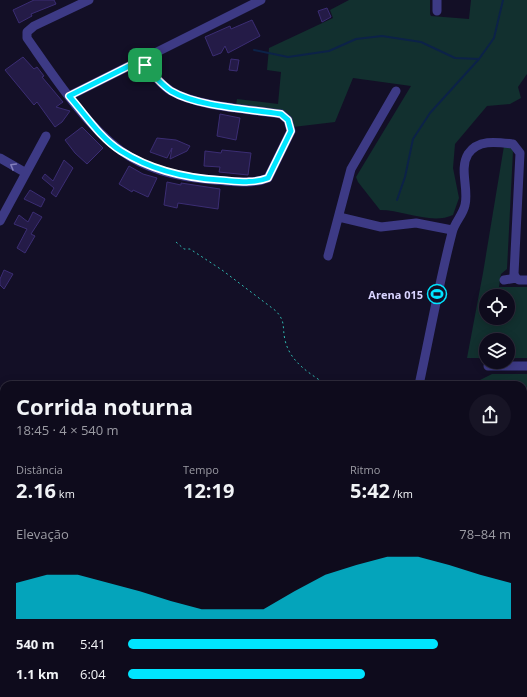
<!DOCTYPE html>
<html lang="pt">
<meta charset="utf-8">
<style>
:root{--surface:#0e0b1c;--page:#171425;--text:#f1f3f6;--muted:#9b9ba3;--line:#2e2b3b;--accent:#00e5ff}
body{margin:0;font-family:"Open Sans",sans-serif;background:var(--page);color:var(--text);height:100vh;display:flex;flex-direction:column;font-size:15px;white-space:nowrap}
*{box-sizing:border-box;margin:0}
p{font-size:13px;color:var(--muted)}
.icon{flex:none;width:22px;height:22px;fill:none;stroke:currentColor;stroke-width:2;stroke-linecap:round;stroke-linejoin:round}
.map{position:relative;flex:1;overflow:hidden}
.drawer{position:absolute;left:0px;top:381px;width:527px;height:316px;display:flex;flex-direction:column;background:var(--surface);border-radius:12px 12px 0 0;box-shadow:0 2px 10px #0003,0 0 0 1px var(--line)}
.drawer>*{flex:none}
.buttons{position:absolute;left:479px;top:289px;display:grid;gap:8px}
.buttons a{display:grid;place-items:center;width:36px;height:36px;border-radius:50%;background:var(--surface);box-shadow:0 2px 10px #0003,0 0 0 1px var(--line);font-size:20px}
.pin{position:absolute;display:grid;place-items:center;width:34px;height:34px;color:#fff;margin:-17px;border-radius:8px;box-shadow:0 2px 6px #0006}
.round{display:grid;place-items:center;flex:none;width:42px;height:42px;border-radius:21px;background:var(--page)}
.head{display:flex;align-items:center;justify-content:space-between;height:68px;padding:0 16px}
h1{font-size:22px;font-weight:700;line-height:30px}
.metrics{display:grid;grid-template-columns:repeat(3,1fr);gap:6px;height:68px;padding:4px 16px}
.metrics div{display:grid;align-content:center}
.metrics b{font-size:20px;font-weight:700}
.metrics small{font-size:11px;font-weight:400}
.metrics p{font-size:11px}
.chart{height:112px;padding:8px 16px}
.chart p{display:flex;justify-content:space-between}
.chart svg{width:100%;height:72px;margin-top:4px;fill:var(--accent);opacity:.7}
ul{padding:0 16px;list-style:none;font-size:13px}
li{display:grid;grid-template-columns:64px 48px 1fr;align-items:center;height:30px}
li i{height:10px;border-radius:5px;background:var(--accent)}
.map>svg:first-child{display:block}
.green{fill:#12302f;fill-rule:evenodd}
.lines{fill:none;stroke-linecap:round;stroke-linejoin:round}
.stream{stroke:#0c2248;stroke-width:2}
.building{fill:#241b47;stroke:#3b2d73}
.path{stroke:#2fb8b0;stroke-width:1;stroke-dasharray:2 3;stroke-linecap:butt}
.minor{stroke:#3d3a85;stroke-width:9}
.oneway{stroke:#837fbc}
.route-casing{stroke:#fff;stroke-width:8}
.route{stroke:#00e5ff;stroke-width:5}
.labels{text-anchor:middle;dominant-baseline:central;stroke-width:3;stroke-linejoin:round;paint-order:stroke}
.poi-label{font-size:11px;font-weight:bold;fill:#d9d4ff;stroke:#130f26;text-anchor:end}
</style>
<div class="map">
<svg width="527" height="697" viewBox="0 0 527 697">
<rect width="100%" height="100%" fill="#130f26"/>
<path class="green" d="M 349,0 L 430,0 L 430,14 L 431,16 L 469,19 L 471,0 L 527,0 L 527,74 L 518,87 L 521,98 L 510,104 L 487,106 L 455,144 L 453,168 L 459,198 L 453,215 C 431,225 404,210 380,210 L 358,182 L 356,177 L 411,86 L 353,78 L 335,122 L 293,127 L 289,116 L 236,105 L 237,99 L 278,104 L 281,72 L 267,70 L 269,48 L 333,18 L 330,10 Z
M 505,140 L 513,151 L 507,269 L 501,274 L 499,287 L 527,287 L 527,358 L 508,358 L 508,340 L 486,340 L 486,358 L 467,358 L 483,273 ZM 486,296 L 508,296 L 508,318 L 486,318 Z
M 492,374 L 527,374 L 527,441 L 523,441 L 523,385 L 462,385 L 462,382 L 478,381 Z
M 523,458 L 527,458 L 527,568 L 523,567 Z
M 300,693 L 339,693 L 333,697 L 299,697 Z"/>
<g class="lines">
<path class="stream" d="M 254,50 L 288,57 L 329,51 L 356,39 L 382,36 L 421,42 L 455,58 L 479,59
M 397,200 L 405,177 L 413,139 L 430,113 L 479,59 L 494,38 L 503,0"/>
</g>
<path class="building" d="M 34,0 L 54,0 L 56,4 L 31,14 L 32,16 L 19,23 L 13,10 Z
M 327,8 L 331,17 L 322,22 L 318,11 Z
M 252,20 L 260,36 L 228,53 L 225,46 L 221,53 L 213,56 L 205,37 L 230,26 L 231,29 Z
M 23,57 L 34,69 L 37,67 L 44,76 L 42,77 L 63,102 L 56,107 L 70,111 L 62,122 L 55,127 L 37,102 L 34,105 L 5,70 Z
M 231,59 L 239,60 L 237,71 L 229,70 Z
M 220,114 L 240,118 L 236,140 L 217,136 Z
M 82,127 L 103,148 L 87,164 L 75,153 L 65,140 Z
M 157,138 L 176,140 L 190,146 L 187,151 L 170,159 L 172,148 L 167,158 L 150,152 Z
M 222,150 L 251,153 L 248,175 L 219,172 L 220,167 L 204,166 L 205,151 L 221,153 Z
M 64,160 L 73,168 L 56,197 L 51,193 L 54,188 L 42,178 L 45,174 L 53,181 Z
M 129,166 L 143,174 L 157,178 L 148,197 L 133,190 L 132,192 L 119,184 Z
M 167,182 L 181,185 L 181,183 L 220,189 L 218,209 L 178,203 L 177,208 L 164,205 Z
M 30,190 L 45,199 L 41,207 L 24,199 Z
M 33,212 L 42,217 L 31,234 L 35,236 L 25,253 L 17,248 L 27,229 L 14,224 L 19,215 L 28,222 Z
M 4,270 L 13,274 L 4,289 L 0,285 L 0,279 Z"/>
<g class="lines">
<path class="path" d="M 176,242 L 184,249 L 190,249 L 222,270 L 276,311 C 286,322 282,327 285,340 C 290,362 309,373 327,385"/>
<path class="minor" d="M 89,0 L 34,26 L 27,32 L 27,38 C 53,75 84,123 120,150 C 146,170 183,178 214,180 C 232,181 251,185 268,178 L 291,131 L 288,120 L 281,114 C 249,109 198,107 171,91 C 159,83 150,71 141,60
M 437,11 L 437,0
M 69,96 L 261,0
M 0,158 L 26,173
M 339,217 L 381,227 L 416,223 L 452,230
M 0,221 L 46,136
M 328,256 L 351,169 L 396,91
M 504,280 L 516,278 L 519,280 L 527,280
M 488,366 L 527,366
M 419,385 C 430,334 439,283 452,233 C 454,223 463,215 465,205 C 469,189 459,169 468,154 C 478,139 497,142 513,144 L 520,153 L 514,274 L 516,278
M 523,449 L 527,449
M 523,613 L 527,615
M 473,693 L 474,697
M 382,697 L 382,693"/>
</g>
<defs><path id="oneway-chevron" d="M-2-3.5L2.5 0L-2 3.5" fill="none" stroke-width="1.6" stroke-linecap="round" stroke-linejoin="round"/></defs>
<use class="oneway" href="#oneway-chevron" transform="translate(13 166) rotate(-150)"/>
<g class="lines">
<g class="route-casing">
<path id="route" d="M 141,60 C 150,71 159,83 171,91 C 198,107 249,109 281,114 L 288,120 L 291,131 L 268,178 C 253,184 236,181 220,180 C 185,178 151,170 121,151 C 100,138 85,114 69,96 Z"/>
</g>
<use href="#route" class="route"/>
</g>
<defs>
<g id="stadium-ring" transform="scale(1)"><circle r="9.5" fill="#130f26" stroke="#00e5ff" stroke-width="1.5"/><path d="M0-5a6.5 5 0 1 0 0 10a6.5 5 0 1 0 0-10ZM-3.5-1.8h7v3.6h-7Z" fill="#00e5ff"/></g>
</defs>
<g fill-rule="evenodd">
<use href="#stadium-ring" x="437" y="294"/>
</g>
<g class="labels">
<g class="poi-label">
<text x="423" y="294">Arena 015</text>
</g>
</g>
</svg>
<div class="buttons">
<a><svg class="icon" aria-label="locate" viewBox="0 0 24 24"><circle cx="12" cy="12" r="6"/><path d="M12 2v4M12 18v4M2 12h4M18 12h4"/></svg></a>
<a><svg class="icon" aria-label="layers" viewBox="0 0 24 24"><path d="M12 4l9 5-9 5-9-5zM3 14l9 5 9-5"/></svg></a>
</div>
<div class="pin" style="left:145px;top:65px;background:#1e9e55"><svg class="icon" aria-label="arrive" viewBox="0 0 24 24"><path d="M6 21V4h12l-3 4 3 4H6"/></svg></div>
<section class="drawer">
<div class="head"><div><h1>Corrida noturna</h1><p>18:45 · 4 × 540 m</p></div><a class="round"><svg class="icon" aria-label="share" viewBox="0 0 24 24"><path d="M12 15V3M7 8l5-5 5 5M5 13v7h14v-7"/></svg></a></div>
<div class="metrics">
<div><p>Distância</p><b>2.16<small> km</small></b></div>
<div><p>Tempo</p><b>12:19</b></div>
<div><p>Ritmo</p><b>5:42<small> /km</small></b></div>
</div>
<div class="chart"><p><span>Elevação</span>78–84 m</p>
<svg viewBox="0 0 160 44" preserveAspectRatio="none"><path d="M0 44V22L10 17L20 17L30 22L40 27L50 33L60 38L70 38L80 38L90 27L100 17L110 11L120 6L130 6L140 11L150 17L160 22V44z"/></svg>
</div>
<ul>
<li><b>540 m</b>5:41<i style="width:81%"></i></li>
<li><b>1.1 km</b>6:04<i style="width:62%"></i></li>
</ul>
</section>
</div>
